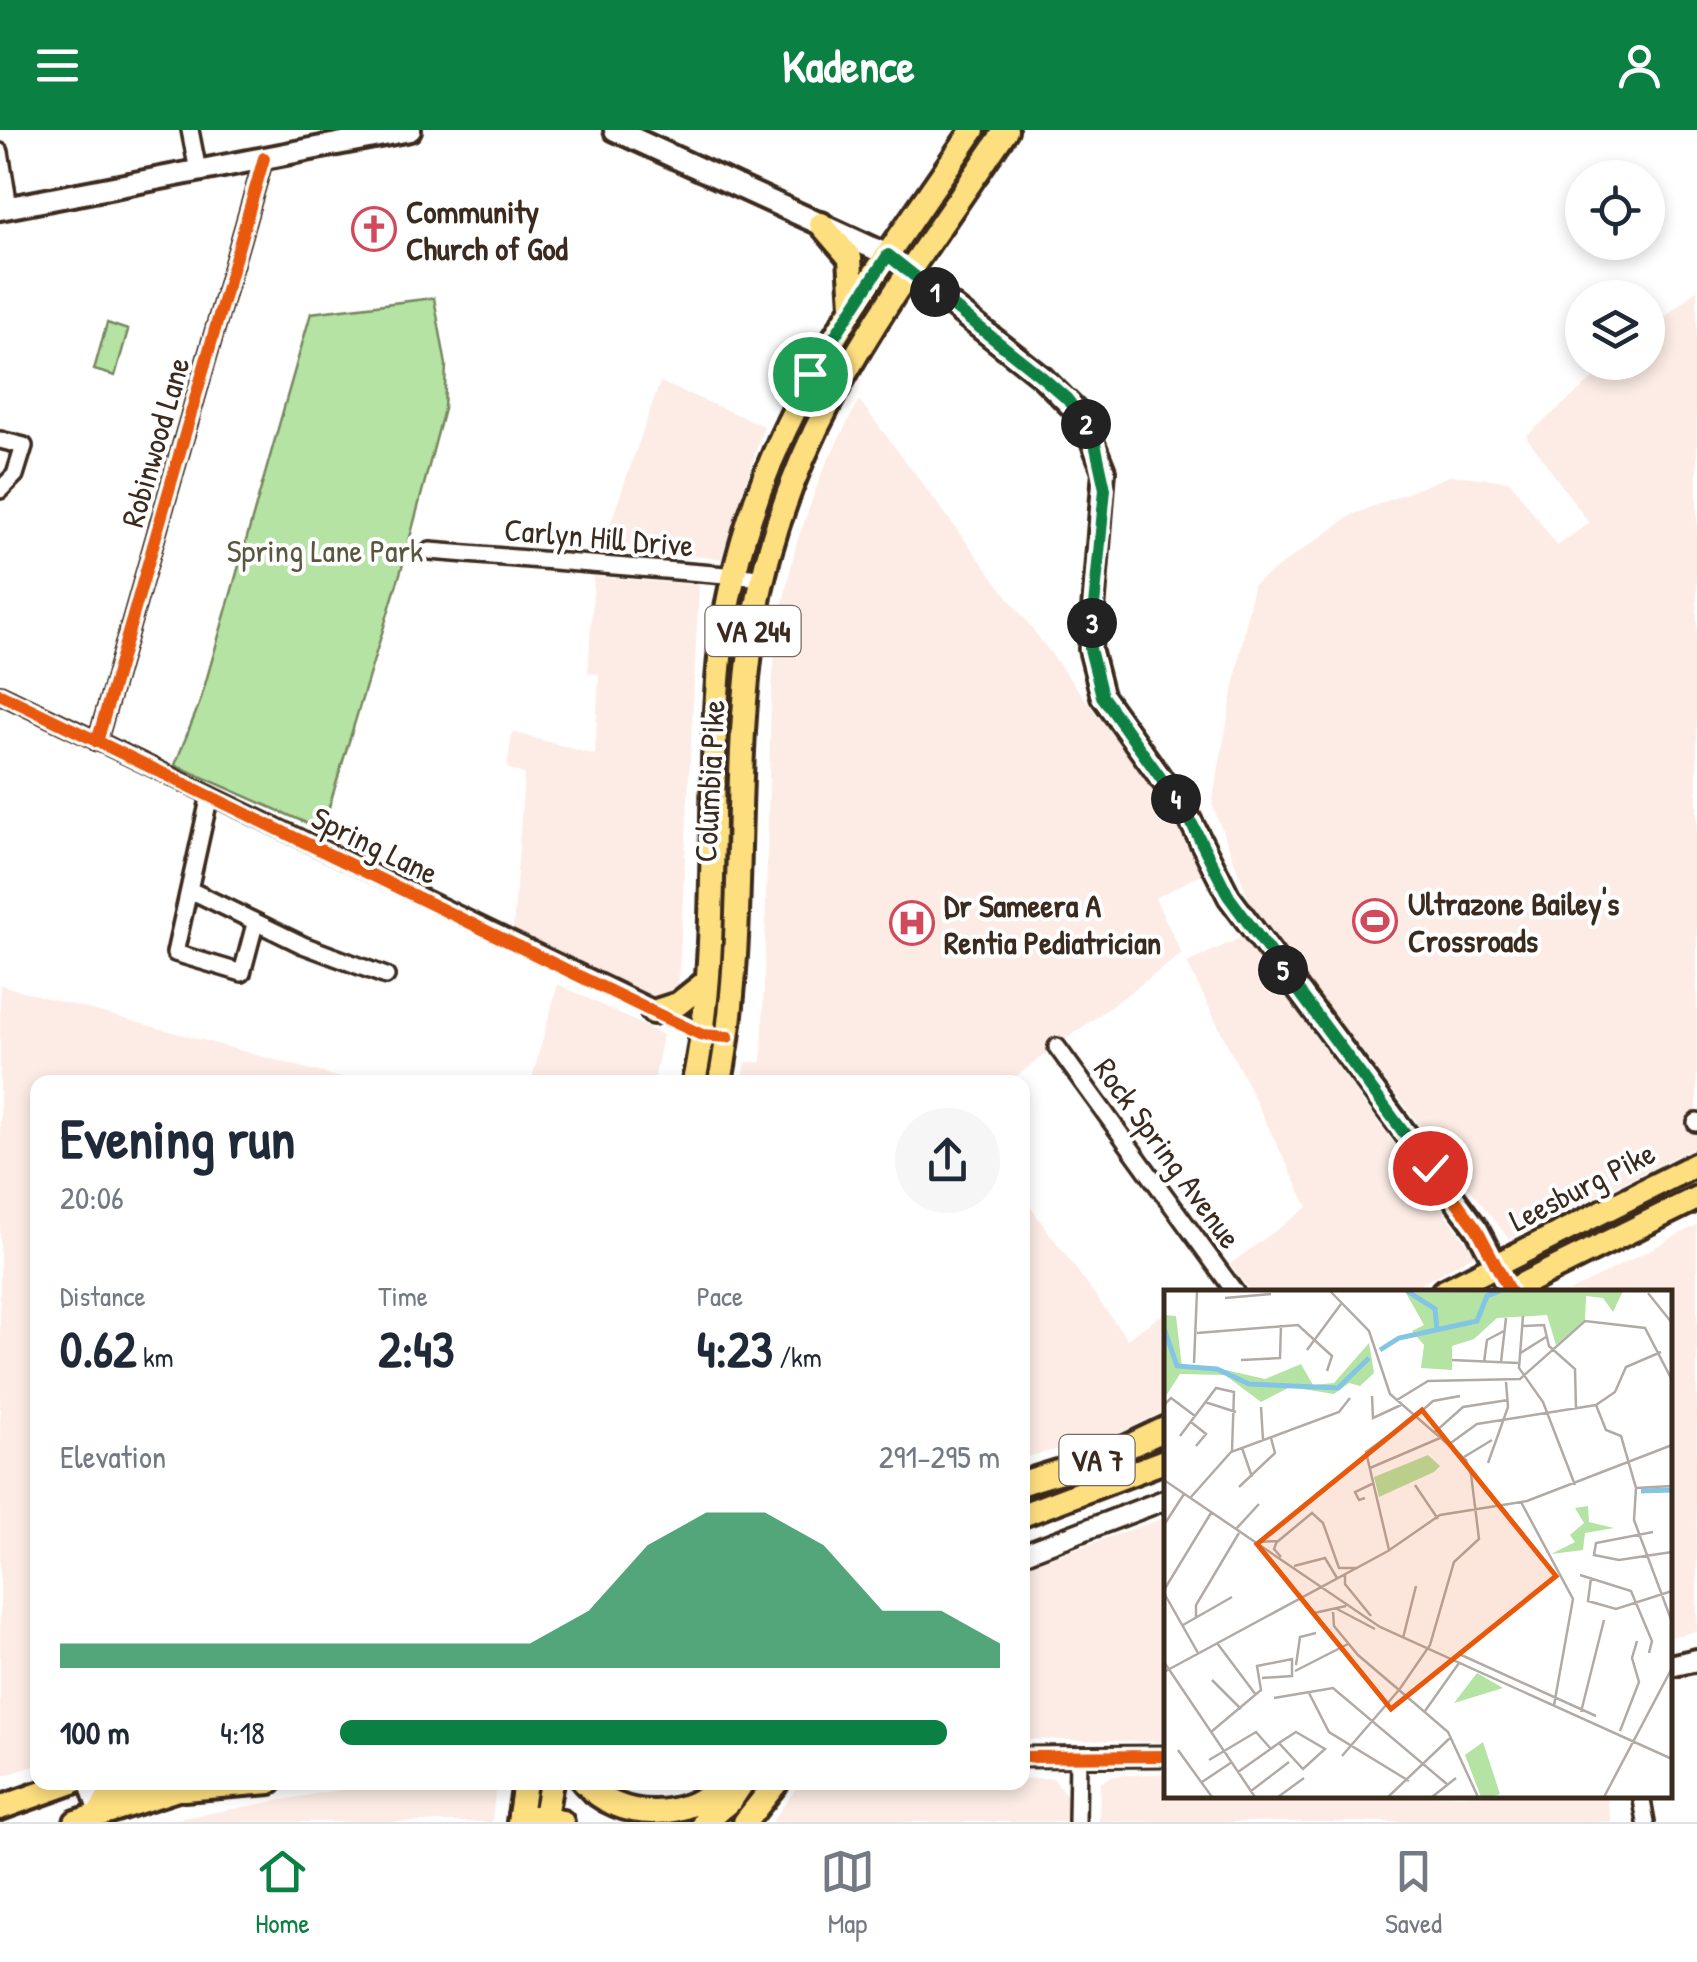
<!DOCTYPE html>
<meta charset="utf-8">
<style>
:root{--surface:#fff;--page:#f6f6f7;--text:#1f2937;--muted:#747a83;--line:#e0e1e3;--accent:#0b8043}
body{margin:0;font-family:"Patrick Hand",sans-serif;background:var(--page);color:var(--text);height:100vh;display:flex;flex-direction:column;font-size:38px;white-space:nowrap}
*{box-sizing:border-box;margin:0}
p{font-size:32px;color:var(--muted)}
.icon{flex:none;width:55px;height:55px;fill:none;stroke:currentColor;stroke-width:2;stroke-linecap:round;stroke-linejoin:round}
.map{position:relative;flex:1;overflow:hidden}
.details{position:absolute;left:30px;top:945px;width:1000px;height:715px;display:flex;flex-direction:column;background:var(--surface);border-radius:20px;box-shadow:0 5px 15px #0003}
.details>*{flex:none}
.fabs{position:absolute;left:1565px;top:30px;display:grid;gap:20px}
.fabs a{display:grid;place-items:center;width:100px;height:100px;border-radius:50%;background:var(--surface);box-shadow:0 5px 15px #0003;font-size:50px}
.pin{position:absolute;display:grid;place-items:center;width:85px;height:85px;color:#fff;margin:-42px;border:5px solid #fff;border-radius:50%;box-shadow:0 2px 10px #0007}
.km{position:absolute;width:50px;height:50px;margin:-25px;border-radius:50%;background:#222;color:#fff;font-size:28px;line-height:50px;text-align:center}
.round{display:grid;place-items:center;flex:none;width:105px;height:105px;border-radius:52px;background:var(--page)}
.overview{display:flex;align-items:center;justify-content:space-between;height:170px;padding:0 30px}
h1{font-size:55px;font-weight:800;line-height:75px}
.figures{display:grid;grid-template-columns:repeat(3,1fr);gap:15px;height:170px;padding:10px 30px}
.figures div{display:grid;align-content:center}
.figures b{font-size:50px;font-weight:800}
.figures small{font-size:28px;font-weight:400}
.figures p{font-size:28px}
.chart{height:280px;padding:20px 30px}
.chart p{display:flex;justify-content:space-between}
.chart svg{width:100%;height:180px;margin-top:10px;fill:var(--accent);opacity:.7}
ul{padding:0 30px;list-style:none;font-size:32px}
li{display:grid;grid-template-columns:160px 120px 1fr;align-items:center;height:75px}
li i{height:25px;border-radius:12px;background:var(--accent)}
header{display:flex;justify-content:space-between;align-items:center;height:130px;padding:0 30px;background:var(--accent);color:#fff;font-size:45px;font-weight:800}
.tabs{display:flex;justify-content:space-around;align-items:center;height:140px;border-top:2px solid var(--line);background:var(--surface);font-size:28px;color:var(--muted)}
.tabs a{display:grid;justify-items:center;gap:5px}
.tabs .active{color:var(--accent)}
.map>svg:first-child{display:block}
.built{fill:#fcece5}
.green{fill:#b4e3a3;stroke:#788660;stroke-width:2.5}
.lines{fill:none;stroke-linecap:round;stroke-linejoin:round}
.minor-casing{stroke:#3b2a1e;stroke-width:22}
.tertiary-casing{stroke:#3b2a1e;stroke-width:25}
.secondary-casing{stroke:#3b2a1e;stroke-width:28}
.primary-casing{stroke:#3b2a1e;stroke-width:30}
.minor{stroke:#fff;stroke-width:15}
.tertiary{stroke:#fff;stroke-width:18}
.secondary{stroke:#fff;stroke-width:20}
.primary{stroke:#fedf80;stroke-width:22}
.cycleway-casing{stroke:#fff;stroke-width:19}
.cycleway{stroke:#e8590c;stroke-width:12}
.route-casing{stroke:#fff;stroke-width:20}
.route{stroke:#0b8043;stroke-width:12}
.labels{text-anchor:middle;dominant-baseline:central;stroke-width:8;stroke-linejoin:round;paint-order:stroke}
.shield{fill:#fff;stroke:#766a62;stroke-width:2.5}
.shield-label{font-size:30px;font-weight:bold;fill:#3b2a1e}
.poi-label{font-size:32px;font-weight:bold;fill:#3b2a1e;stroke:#fff;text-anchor:start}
.street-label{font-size:32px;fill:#3b2a1e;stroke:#fff}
.park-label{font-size:32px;fill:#59583f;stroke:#fff}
.inset-river{fill:none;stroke:#83c5e4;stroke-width:5}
.inset-road{fill:none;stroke:#b1aaa5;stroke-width:2.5}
.view{fill:#e8590c;fill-opacity:0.15;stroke:#e8590c;stroke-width:5}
.inset-edge{fill:none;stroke:#3b2a1e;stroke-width:5}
</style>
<header><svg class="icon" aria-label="menu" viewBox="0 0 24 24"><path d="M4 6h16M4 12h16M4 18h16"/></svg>Kadence<svg class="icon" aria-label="person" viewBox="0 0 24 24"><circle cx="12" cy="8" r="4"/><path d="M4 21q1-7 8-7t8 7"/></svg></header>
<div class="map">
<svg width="1697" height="1692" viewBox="0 0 1697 1692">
<rect width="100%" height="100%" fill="#fff"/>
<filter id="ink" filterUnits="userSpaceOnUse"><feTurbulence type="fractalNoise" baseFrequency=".01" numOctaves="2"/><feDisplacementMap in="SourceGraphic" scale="20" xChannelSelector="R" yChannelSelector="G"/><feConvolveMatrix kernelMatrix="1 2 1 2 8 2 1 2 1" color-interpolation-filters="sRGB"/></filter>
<g filter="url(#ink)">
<path class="built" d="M 1697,159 L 1697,1016 L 1509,1109 L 1254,783 L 1212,674 L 1253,455 L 1352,385 L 1451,345 L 1510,351 L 1557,416 L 1589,393 L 1526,306 L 1612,233 L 1648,232 L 1648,202 Z
M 660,252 L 764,296 L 721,429 L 602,417 Z
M 859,270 L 1179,693 L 1204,743 L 1155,768 L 1182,824 L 1008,952 L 742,952 L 746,932 L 762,932 L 771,568 L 777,499 L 796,415 L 822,342 Z
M 594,447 L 699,455 L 678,862 L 668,869 L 655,868 L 513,799 L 524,644 L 507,638 L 512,602 L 595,625 L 599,544 L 588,543 Z
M 1242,807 L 1475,1124 L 1407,1162 L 1251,1162 L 1230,1134 L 1308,1077 L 1187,833 Z
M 558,854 L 663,905 L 654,952 L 531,952 Z
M 0,855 L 356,952 L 38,952 L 37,1635 L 0,1647 Z
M 1023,1067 L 1127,1209 L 1167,1181 L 1167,1250 L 1160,1254 L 1167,1264 L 1167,1280 L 1115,1305 L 1023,1328 Z
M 1697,1095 L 1697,1501 L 1670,1507 L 1670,1162 L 1569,1162 Z
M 1167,1387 L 1167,1612 L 1023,1609 L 1023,1437 Z
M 1167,1643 L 1167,1664 L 1606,1665 L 1612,1692 L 1099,1692 L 1100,1653 L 1112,1646 Z
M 1053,1648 L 1067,1666 L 1067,1692 L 772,1692 L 800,1653 L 1022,1652 L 1023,1649 Z
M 496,1653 L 492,1692 L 160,1692 L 377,1653 Z"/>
<path class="green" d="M 434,168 L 446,235 L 444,279 L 403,434 L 322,700 L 175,635 L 200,572 L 311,183 Z
M 107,193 L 128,200 L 115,246 L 94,240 Z"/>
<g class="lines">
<g class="minor-casing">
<path id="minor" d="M 190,0 L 198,41
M 0,22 L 9,77
M 0,310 L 24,316 L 15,345 L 0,360
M 430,421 L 763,448
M 0,564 L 708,905
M 97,612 L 264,28
M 210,665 L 175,823 L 242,843 L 255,794
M 190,760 L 303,815 L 386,846
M 1057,917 L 1235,1162
M 1696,993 L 1697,992
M 87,1652 L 98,1685
M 1641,1664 L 1646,1692
M 1077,1692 L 1078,1627"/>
</g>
<g class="tertiary-casing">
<path id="tertiary" d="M 1022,1424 L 1167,1369
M 1022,1627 L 1167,1626"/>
</g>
<g class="secondary-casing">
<path id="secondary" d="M 615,0 L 888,125 L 1042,247 L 1083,288 L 1104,341 L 1090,519 L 1102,566 L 1188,686 L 1229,767 L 1477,1099 L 1510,1162
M 0,79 L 410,0
M 1670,1536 L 1697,1530"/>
</g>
<g class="primary-casing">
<path id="primary" d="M 821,94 L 850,128 L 853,176
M 653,882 L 678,874 L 707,851
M 694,952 C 722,814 706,669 720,528 C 741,318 858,168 973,0
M 720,952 C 749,802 730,645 754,493 C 785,297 899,159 1006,0
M 1443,1162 L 1697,1034
M 1507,1162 L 1697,1068
M 1022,1353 L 1106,1327 L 1167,1298
M 1022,1385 L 1167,1330
M 584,1652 C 619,1692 688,1692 723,1652
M 184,1659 L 270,1652
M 0,1678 L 73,1652
M 520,1684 L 562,1692
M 98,1685 L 111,1663 L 135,1652
M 76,1692 L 199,1652
M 519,1692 L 525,1652
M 544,1692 L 551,1652
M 704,1692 L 731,1670 L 743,1652
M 745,1692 L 777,1652"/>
</g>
<use href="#minor" class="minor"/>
<use href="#tertiary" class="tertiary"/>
<use href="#secondary" class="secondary"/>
<use href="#primary" class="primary"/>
<g class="cycleway-casing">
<path id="cycleway" d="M 909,141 L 1042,247 L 1067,269 L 1093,305 L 1104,341 L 1090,519 L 1102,566 L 1188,686 L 1229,767 L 1477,1099 L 1510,1162
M 0,564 L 653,882 L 702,905 L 728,907
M 97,612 L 264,28
M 1022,1627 L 1167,1626"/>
</g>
<use href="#cycleway" class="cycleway"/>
</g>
</g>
<g class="lines" filter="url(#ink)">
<g class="route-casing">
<path id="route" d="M 810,244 L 888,125 L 1042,247 L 1067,269 L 1093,304 L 1105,359 L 1090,519 L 1102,566 L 1188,686 L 1229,767 L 1430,1038"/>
</g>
<use href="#route" class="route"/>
</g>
<defs>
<g id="church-ring" transform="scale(2.25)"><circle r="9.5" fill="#fff" stroke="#d1495b" stroke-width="1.5"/><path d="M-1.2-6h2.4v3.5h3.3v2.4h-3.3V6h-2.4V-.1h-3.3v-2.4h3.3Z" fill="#d1495b"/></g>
<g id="stadium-ring" transform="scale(2.25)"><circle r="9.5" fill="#fff" stroke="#d1495b" stroke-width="1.5"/><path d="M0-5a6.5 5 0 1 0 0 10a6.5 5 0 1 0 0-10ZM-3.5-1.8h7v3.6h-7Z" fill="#d1495b"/></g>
<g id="hospital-ring" transform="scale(2.25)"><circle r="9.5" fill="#fff" stroke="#d1495b" stroke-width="1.5"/><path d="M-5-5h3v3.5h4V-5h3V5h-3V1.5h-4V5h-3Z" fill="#d1495b"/></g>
</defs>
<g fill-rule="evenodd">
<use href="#church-ring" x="374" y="99"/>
<use href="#stadium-ring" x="1375" y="791"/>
<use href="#hospital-ring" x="912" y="793"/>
</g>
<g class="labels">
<g class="shield">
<rect x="705.5" y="476" width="95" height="50" rx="8"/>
<rect x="1059.5" y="1305" width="75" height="50" rx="8"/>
</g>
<g class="shield-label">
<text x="753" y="501">VA 244</text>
<text x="1097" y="1330">VA 7</text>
</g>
<g class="poi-label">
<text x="406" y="81">Community<tspan x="406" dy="37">Church of God</tspan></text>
<text x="1408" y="773">Ultrazone Bailey's<tspan x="1408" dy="37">Crossroads</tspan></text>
<text x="944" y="775">Dr Sameera A<tspan x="944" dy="37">Rentia Pediatrician</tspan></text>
</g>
<g class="street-label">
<text transform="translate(155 312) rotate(-74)">Robinwood Lane</text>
<text transform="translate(599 407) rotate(5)">Carlyn Hill Drive</text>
<text transform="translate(709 651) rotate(-87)">Columbia Pike</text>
<text transform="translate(375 715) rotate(26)">Spring Lane</text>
<text transform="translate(1168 1023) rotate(54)">Rock Spring Avenue</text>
<text transform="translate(1582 1056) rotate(-27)">Leesburg Pike</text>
</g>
<g class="park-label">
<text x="325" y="420">Spring Lane Park</text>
</g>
</g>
<g transform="translate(1164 1160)">
<rect width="508" height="508" fill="#fff"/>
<path d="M 459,1 L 449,22 L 439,8 L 422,6 L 421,30 L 392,55 L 383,25 L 333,28 L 310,49 L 288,56 L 288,80 L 257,78 L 260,55 L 248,41 L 260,35 L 242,3 ZM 0,25 L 12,26 L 18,78 L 53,78 L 101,89 L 137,74 L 149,95 L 170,93 L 205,53 L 210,83 L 196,96 L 185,93 L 170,104 L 126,97 L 97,112 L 61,85 L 16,84 L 0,109 ZM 264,165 L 276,176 L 270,182 L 215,207 L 210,187 ZM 424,216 L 425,232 L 450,238 L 421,243 L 419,260 L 387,264 L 411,252 L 406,245 L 420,233 L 411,218 ZM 313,383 L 339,398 L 290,413 ZM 319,452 L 336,504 L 327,507 L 317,507 L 301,465 Z" fill="#b4e3a3"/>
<path class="inset-river" d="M 243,1 L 271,19 L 273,40M 0,38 L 13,76 L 53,79 L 85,94 L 174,98 L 205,68M 216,60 L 235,48 L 313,31 L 323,6 L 336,1M 477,201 L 508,200"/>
<path class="inset-road" d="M 166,1 L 205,41 L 226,104 L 302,170 L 307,184 L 315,249 L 290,272 L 266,355 L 235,400 L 284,442 L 314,507M 484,3 L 508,33M 61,8 L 107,4M 359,26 L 355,78 L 379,112 L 411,195M 358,36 L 380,35 L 385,56 L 411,79 L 412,119M 33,43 L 134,35 L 168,66 L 163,81M 143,60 L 177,14M 355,64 L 382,47M 77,70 L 116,68 L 117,35M 288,70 L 354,73M 320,72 L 323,50 L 340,41M 337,72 L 342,28M 30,73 L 33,1M 208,106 L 209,128 L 237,115M 233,110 L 264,91 L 356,89 L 421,31 L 481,38 L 508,90M 41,112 L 72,122M 0,115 L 7,108 L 31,126M 432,115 L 442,140 L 457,146 L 472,198 L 470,230 L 508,332M 97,117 L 99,150M 251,127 L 269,111 L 296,106M 27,132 L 42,144 L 32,156M 271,142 L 299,117 L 344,110M 16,146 L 52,98 L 70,102 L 68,161M 222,149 L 227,144 L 202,162 L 225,260M 284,155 L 313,134 L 432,115 L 451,102 L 462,77 L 497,62M 78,158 L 88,187M 300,167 L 328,150M 324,173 L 344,117 L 342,92M 206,178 L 276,148M 0,190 L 216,337 L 508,469M 251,195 L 274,229M 75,197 L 111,163 L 107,148M 472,198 L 508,196M 27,207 L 67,162 L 175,122 L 186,108M 201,208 L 195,210 L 191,202 L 210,193M 357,212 L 409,309 L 390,415M 0,235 L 20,204M 72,239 L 95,214M 489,242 L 432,253 L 430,265 L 455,270 L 508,262M 94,252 L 113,251 L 110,259 L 117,267M 113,252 L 148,223 L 159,233 L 175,278 L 194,278M 130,276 L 161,268 L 173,288M 181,285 L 181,294 L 207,326M 416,285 L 467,301 L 488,351 L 485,363M 427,288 L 424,311 L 452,319 L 508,301M 0,300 L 47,223M 0,303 L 34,363M 135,304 L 150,323 L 182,316M 173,319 L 211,339M 169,322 L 170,336 L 194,365 L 235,400 L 178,466M 32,328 L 32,315 L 75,243M 19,335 L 68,307M 239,348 L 252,296M 53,353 L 92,405M 295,364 L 432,426M 0,372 L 91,507M 132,375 L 136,347 L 152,343M 131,381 L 184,354M 0,382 L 224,261 L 276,225 L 363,211 L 508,155M 48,390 L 77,419M 145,403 L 165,442 L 245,491M 110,408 L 169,398 L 284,495M 261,421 L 295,373M 417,422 L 440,330M 456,441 L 475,392 L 468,368 L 473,351M 47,442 L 97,400 L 93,376 L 128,369 L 128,386 L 98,388M 132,442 L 161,459 L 139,479 L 115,453 ZM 14,460 L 48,507M 45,470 L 92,442 L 107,459M 74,482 L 115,453M 38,492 L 68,472M 87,501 L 125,472M 114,507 L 140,488M 224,507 L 287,447M 268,507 L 292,488M 440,507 L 508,378"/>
<path class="view" d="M 258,120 L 392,286 L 227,419 L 93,254 Z"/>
<rect width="508" height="508" class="inset-edge"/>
</g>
</svg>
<div class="fabs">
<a><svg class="icon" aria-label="locate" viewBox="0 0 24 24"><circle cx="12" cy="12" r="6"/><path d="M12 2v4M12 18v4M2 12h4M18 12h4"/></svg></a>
<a><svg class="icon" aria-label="layers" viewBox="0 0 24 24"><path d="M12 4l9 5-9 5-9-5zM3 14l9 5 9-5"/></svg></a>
</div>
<div class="pin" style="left:810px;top:244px;background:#1e9e55"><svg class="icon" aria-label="arrive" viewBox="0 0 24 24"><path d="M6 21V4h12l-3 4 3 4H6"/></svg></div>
<div class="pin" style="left:1430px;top:1038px;background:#d93025"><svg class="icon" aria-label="check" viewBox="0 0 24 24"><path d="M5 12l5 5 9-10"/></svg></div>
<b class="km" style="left:935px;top:162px">1</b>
<b class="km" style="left:1086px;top:294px">2</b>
<b class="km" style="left:1092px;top:493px">3</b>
<b class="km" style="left:1176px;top:669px">4</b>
<b class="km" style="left:1283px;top:840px">5</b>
<section class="details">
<div class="overview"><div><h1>Evening run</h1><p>20:06</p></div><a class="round"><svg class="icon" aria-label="share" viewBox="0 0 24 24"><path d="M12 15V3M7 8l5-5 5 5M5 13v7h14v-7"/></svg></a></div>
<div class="figures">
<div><p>Distance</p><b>0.62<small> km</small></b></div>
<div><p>Time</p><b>2:43</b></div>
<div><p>Pace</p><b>4:23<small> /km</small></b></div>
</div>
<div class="chart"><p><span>Elevation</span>291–295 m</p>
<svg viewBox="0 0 160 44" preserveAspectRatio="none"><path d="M0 44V38L10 38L20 38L30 38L40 38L50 38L60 38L70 38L80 38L90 30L100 14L110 6L120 6L130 14L140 30L150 30L160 38V44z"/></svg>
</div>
<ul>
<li><b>100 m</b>4:18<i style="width:92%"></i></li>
</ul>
</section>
</div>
<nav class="tabs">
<a class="active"><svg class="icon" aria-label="home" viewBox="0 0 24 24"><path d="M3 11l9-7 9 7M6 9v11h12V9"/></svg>Home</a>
<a><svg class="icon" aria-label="map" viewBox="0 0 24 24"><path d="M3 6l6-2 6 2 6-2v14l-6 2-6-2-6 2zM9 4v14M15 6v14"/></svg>Map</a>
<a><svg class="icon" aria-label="saved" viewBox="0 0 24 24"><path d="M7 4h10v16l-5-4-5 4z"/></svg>Saved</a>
</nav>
